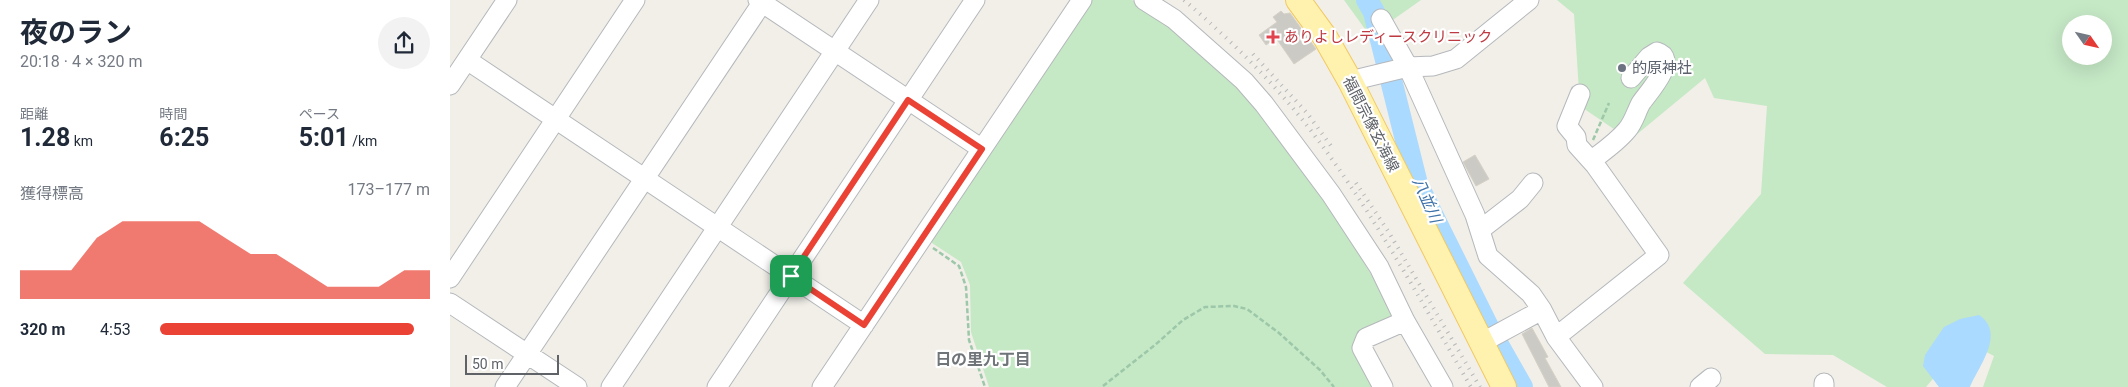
<!DOCTYPE html>
<html lang="ja">
<meta charset="utf-8">
<style>
:root{--surface:#fff;--page:#f2f2f3;--text:#1f2937;--muted:#747a83;--accent:#ea4335}
body{margin:0;font-family:Roboto,"Noto Sans JP",sans-serif;background:var(--page);color:var(--text);height:100vh;display:flex;flex-direction:column;font-size:19px;white-space:nowrap}
*{box-sizing:border-box;margin:0}
p{font-size:16px;color:var(--muted)}
.icon{flex:none;width:28px;height:28px;fill:none;stroke:currentColor;stroke-width:2;stroke-linecap:round;stroke-linejoin:round}
.map{position:relative;flex:1;overflow:hidden}
.drawer{display:flex;flex-direction:column;background:var(--surface);width:450px}
.drawer>*{flex:none}
.needle{width:32px;rotate:124deg}
.tools{position:absolute;left:1612px;top:15px;display:grid;gap:10px}
.tools a{display:grid;place-items:center;width:50px;height:50px;border-radius:50%;background:var(--surface);box-shadow:0 5px 20px #0002;font-size:25px}
.scale{position:absolute;left:15px;bottom:12px;width:94px;box-sizing:border-box;padding-left:5px;border:2px solid #5f6368;border-top:0;font-size:14px;line-height:18px;white-space:nowrap;color:#5f6368;-webkit-text-stroke:4px #fff;paint-order:stroke}
.pin{position:absolute;display:grid;place-items:center;width:42px;height:42px;color:#fff;margin:-21px;border-radius:10px;box-shadow:0 2px 8px #0006}
.round{display:grid;place-items:center;flex:none;width:52px;height:52px;border-radius:26px;background:var(--page)}
.headline{display:flex;align-items:center;justify-content:space-between;height:85px;padding:0 20px}
h1{font-size:28px;font-weight:700;line-height:38px}
.figures{display:grid;grid-template-columns:repeat(3,1fr);gap:8px;height:85px;padding:5px 20px}
.figures div{display:grid;align-content:center}
.figures b{font-size:25px;font-weight:700}
.figures small{font-size:14px;font-weight:400}
.figures p{font-size:14px}
.chart{height:140px;padding:10px 20px}
.chart p{display:flex;justify-content:space-between}
.chart svg{width:100%;height:90px;margin-top:5px;fill:var(--accent);opacity:.7}
ul{padding:0 20px;list-style:none;font-size:16px}
li{display:grid;grid-template-columns:80px 60px 1fr;align-items:center;height:38px}
li i{height:12px;border-radius:6px;background:var(--accent)}
main{display:flex;flex:1;min-height:0}
.map>svg:first-child{display:block}
.green{fill:#c5e8c5;fill-rule:evenodd}
.water{fill:#aadaff}
.lines{fill:none;stroke-linecap:round;stroke-linejoin:round}
.river{stroke:#aadaff;stroke-width:22}
.building{fill:#cccac5;stroke:#d6d1c6}
.minor-casing{stroke:#b5b8bc;stroke-width:21}
.major-casing{stroke:#f2c960;stroke-width:26}
.path{stroke:#9cc7a9;stroke-width:2.5;stroke-dasharray:5 2.5;stroke-linecap:butt}
.minor{stroke:#fff;stroke-width:19}
.major{stroke:#fff2af;stroke-width:24}
.rail{stroke:#b6b7b8;stroke-width:4;stroke-dasharray:1 6;stroke-linecap:butt}
.route-casing{stroke:#fff;stroke-width:10}
.route{stroke:#ea4335;stroke-width:6}
.health-dot{fill:#e0444e;stroke:#fff;stroke-width:2}
.worship-dot{fill:#6b7280;stroke:#fff;stroke-width:2}
.labels{text-anchor:middle;dominant-baseline:central;stroke-width:4.5;stroke-linejoin:round;paint-order:stroke}
.health-label{font-size:15px;fill:#be3a42;stroke:#fff;text-anchor:start}
.worship-label{font-size:15px;fill:#5b616d;stroke:#fff;text-anchor:start}
.street-label{font-size:15px;fill:#5f6368;stroke:#fff}
.water-label{font-size:16px;font-style:italic;fill:#4174aa;stroke:#fff}
.neighbourhood-label{font-size:16px;font-weight:bold;fill:#70757a;stroke:#fff}
</style>
<main>
<section class="drawer">
<div class="headline"><div><h1>夜のラン</h1><p>20:18 · 4 × 320 m</p></div><a class="round"><svg class="icon" aria-label="share" viewBox="0 0 24 24"><path d="M12 15V3M7 8l5-5 5 5M5 13v7h14v-7"/></svg></a></div>
<div class="figures">
<div><p>距離</p><b>1.28<small> km</small></b></div>
<div><p>時間</p><b>6:25</b></div>
<div><p>ペース</p><b>5:01<small> /km</small></b></div>
</div>
<div class="chart"><p><span>獲得標高</span>173–177 m</p>
<svg viewBox="0 0 160 44" preserveAspectRatio="none"><path d="M0 44V30L10 30L20 30L30 14L40 6L50 6L60 6L70 6L80 14L90 22L100 22L110 30L120 38L130 38L140 38L150 30L160 30V44z"/></svg>
</div>
<ul>
<li><b>320 m</b>4:53<i style="width:94%"></i></li>
</ul>
</section>
<div class="map">
<svg width="1678" height="387" viewBox="0 0 1678 387">
<rect width="100%" height="100%" fill="#f1efe8"/>
<path class="green" d="M 638,0 L 682,0 L 729,30 L 794,91 L 879,204 L 946,316 L 941,323 L 903,342 L 928,387 L 539,387 L 521,332 L 520,285 L 511,262 L 482,243 L 481,237 Z
M 894,0 L 971,0 L 920,36 Z
M 1107,0 L 1678,0 L 1678,387 L 1533,387 L 1544,356 L 1515,341 L 1476,387 L 1437,387 L 1383,355 L 1315,354 L 1233,283 L 1311,194 L 1317,106 L 1264,98 L 1255,78 L 1180,140 L 1130,106 L 1124,14 ZM 1621,24 L 1654,24 L 1654,56 L 1621,56 Z"/>
<path class="water" d="M 1529,315 C 1556,333 1529,366 1520,387 L 1489,387 L 1473,366 L 1475,355 L 1494,327 L 1510,319 Z"/>
<g class="lines">
<path class="river" d="M 917,0 L 924,12 L 967,184 L 1039,329 L 1072,387"/>
</g>
<path class="building" d="M 831,11 L 834,14 L 840,13 L 866,49 L 844,64 L 826,38 L 816,45 L 809,35 L 827,22 L 823,17 Z
M 1025,155 L 1039,179 L 1026,186 L 1013,162 Z
M 1082,328 L 1098,357 L 1095,358 L 1111,387 L 1099,387 L 1072,334 Z"/>
<g class="lines">
<g class="minor-casing">
<path id="minor" d="M 308,0 L 532,149
M 694,0 L 724,19 L 794,81 L 814,104 L 881,194 L 929,267 L 955,321 L 993,387
M 931,19 L 958,67 L 1025,215 L 1038,256 L 1081,294 L 1092,310 L 1106,337 L 1143,387
M 17,60 L 414,325
M 900,81 L 958,67 L 983,66 L 1006,59 L 1079,0
M 0,85 L 57,0
M 1142,160 C 1154,151 1167,142 1177,130 C 1184,122 1186,112 1191,103 C 1197,94 1230,59 1207,52 L 1199,57 L 1181,78
M 1030,230 L 1070,199 L 1083,183
M 0,278 L 185,0
M 0,303 L 127,387
M 1106,337 L 1209,255 L 1145,165 L 1127,145 L 1126,137 L 1117,126 L 1130,94
M 1031,343 L 1092,310
M 1374,383 L 1374,387
M 55,387 L 314,0
M 161,387 L 419,0
M 267,387 L 525,0
M 372,387 L 632,0
M 933,387 L 912,348 L 916,338 L 955,321
M 1250,387 L 1261,378"/>
</g>
<g class="major-casing">
<path id="major" d="M 848,0 L 875,37 L 900,81 L 1054,387"/>
</g>
<path class="path" d="M 1143,140 L 1159,103
M 483,248 L 509,266 L 516,287 L 519,340 L 535,387
M 653,386 L 705,345 L 733,320 L 755,307 L 784,306 L 797,309 L 829,333 L 870,370 L 884,387"/>
<use href="#minor" class="minor"/>
<use href="#major" class="major"/>
<path class="rail" d="M 734,0 C 776,36 816,75 851,118 C 917,201 968,296 1021,387
M 803,54 L 857,113 L 884,150
M 906,183 L 938,231 L 1030,387"/>
</g>
<g class="lines">
<g class="route-casing">
<path id="route" d="M 458,100 L 532,149 L 414,325 L 341,276 Z"/>
</g>
<use href="#route" class="route"/>
</g>
<path class="health-dot" d="M820.5 29.5h5v5h5v5h-5v5h-5v-5h-5v-5h5z"/>
<circle class="worship-dot" cx="1172" cy="68" r="5"/>
<g class="labels">
<g class="health-label">
<text x="834" y="37">ありよしレディースクリニック</text>
</g>
<g class="worship-label">
<text x="1182" y="68">的原神社</text>
</g>
<g class="street-label">
<text transform="translate(921 124) rotate(63)">福間宗像玄海線</text>
</g>
<g class="water-label">
<text transform="translate(977 200) rotate(66)">八並川</text>
</g>
<g class="neighbourhood-label">
<text x="533" y="359">日の里九丁目</text>
</g>
</g>
</svg>
<div class="tools">
<a><svg class="needle" viewBox="-14 -14 28 28"><path d="M0-13l5 13h-10z" fill="#e53935"/><path d="M0 13l5-13h-10z" fill="#747a83"/></svg></a>
</div>
<div class="scale">50 m</div>
<div class="pin" style="left:341px;top:276px;background:#1e9e55"><svg class="icon" aria-label="arrive" viewBox="0 0 24 24"><path d="M6 21V4h12l-3 4 3 4H6"/></svg></div>
</div>
</main>
